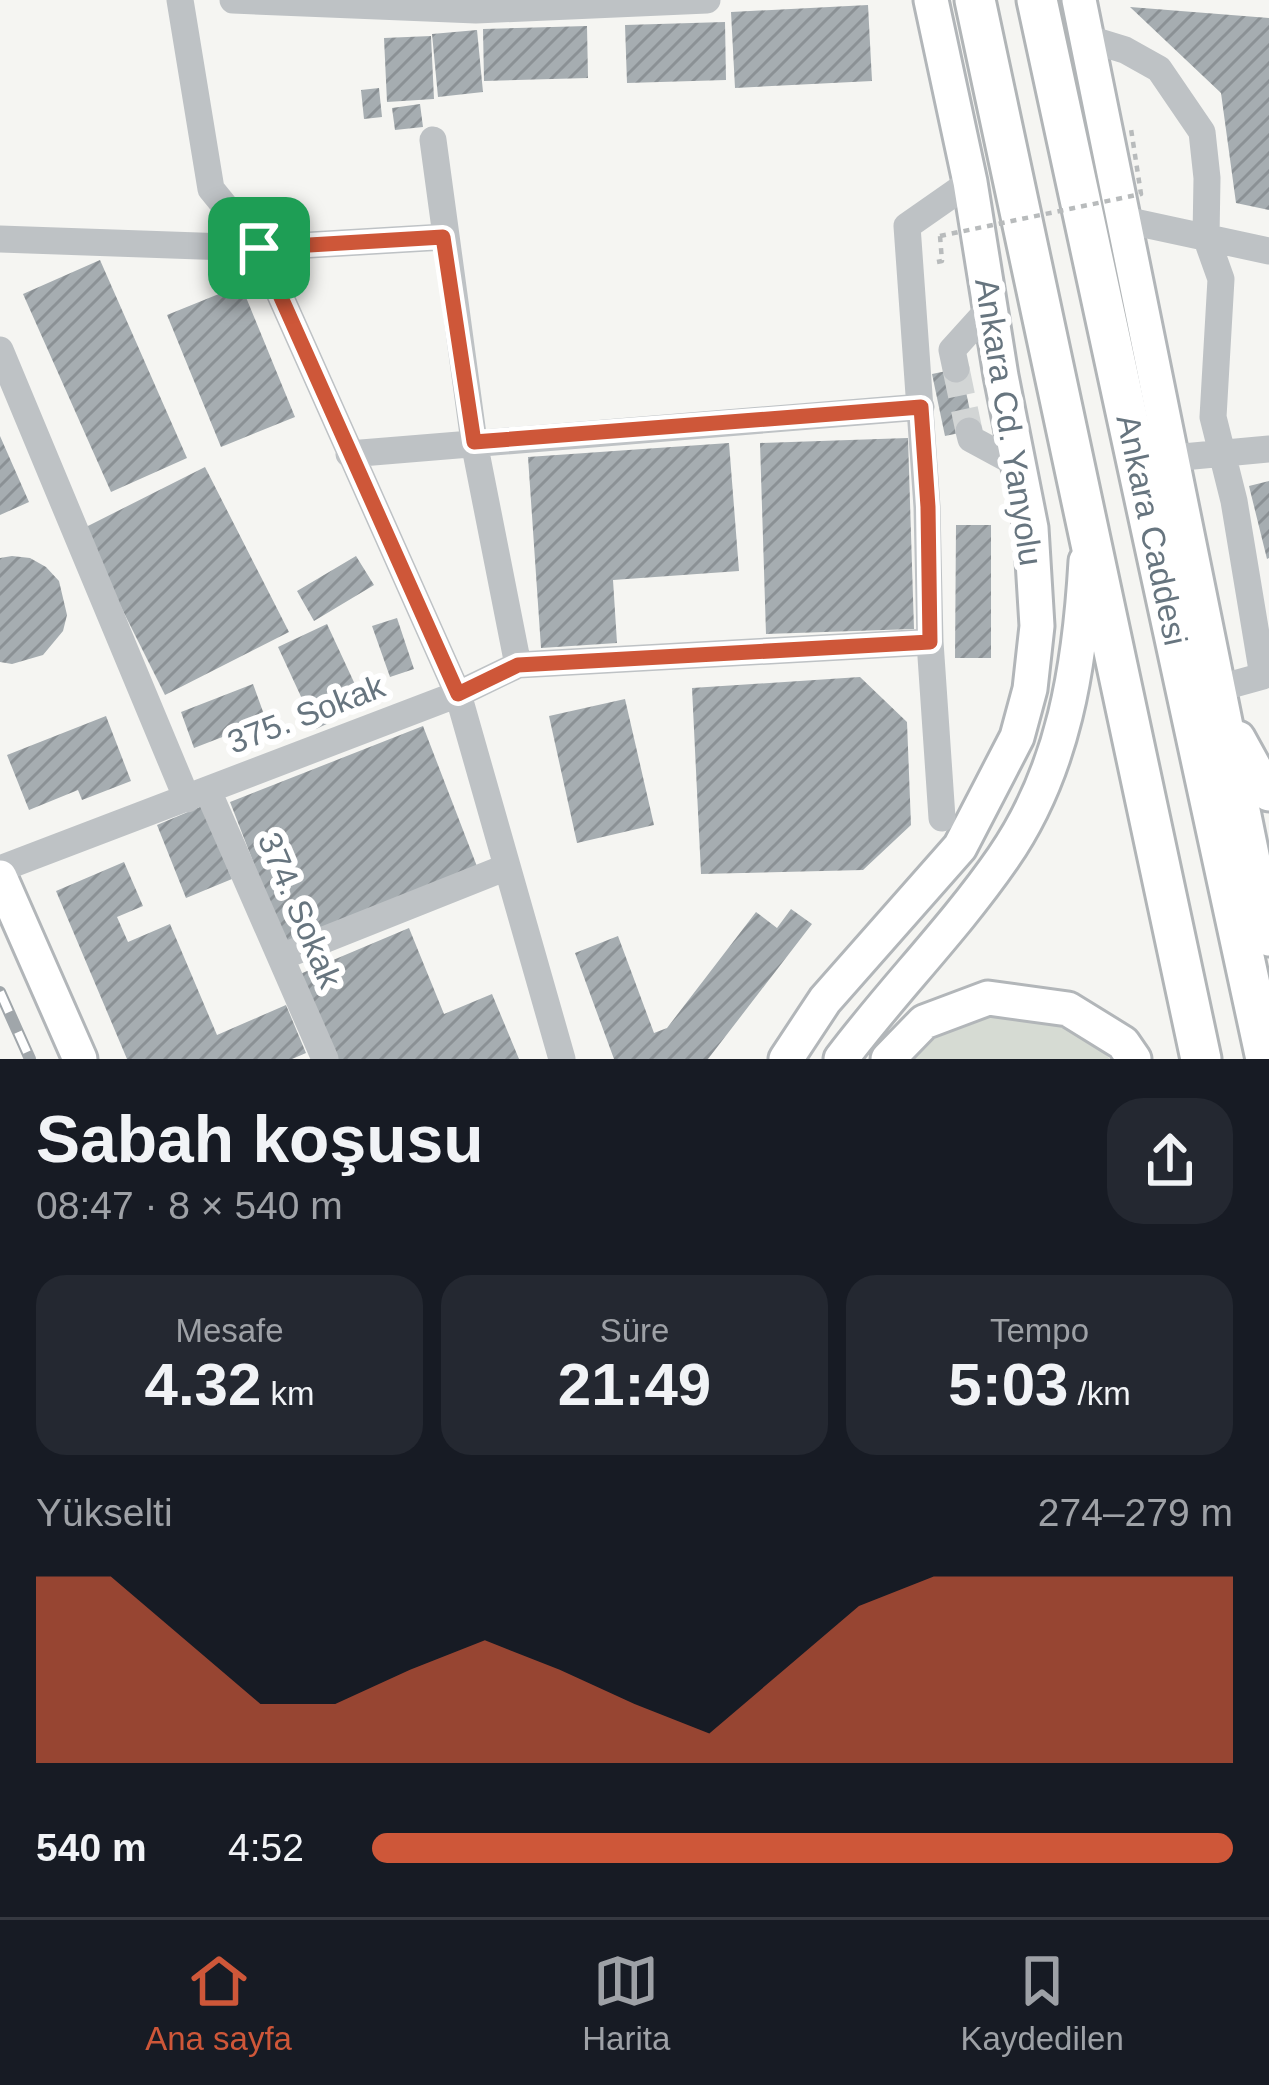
<!DOCTYPE html>
<html lang="tr">
<meta charset="utf-8">
<style>
:root{--surface:#171b24;--page:#242831;--text:#f1f3f6;--muted:#9ea1a6;--line:#363941;--accent:#ce5739}
body{margin:0;font-family:Helvetica,sans-serif;background:var(--page);color:var(--text);height:100vh;display:flex;flex-direction:column;font-size:45px;white-space:nowrap}
*{box-sizing:border-box;margin:0}
p{font-size:39px;color:var(--muted)}
.icon{flex:none;width:66px;height:66px;fill:none;stroke:currentColor;stroke-width:2;stroke-linecap:round;stroke-linejoin:round}
.map{position:relative;height:1059px;overflow:hidden}
.sheet{display:flex;flex-direction:column;background:var(--surface);flex:1}
.sheet>*{flex:none}
.pin{position:absolute;display:grid;place-items:center;width:102px;height:102px;color:#fff;margin:-51px;border-radius:24px;box-shadow:0 6px 18px #0006}
.round{display:grid;place-items:center;flex:none;width:126px;height:126px;border-radius:36px;background:var(--page)}
.headline{display:flex;align-items:center;justify-content:space-between;height:204px;padding:0 36px}
h1{font-size:66px;font-weight:600;line-height:90px}
.figures{display:grid;grid-template-columns:repeat(3,1fr);gap:18px;height:204px;padding:12px 36px}
.figures div{display:grid;align-content:center;border-radius:30px;background:var(--page);text-align:center}
.figures b{font-size:60px;font-weight:600}
.figures small{font-size:33px;font-weight:400}
.figures p{font-size:33px}
.chart{height:336px;padding:24px 36px}
.chart p{display:flex;justify-content:space-between}
.chart svg{width:100%;height:216px;margin-top:12px;fill:var(--accent);opacity:.7}
ul{padding:0 36px;list-style:none;font-size:39px}
li{display:grid;grid-template-columns:192px 144px 1fr;align-items:center;height:90px}
li i{height:30px;border-radius:15px;background:var(--accent)}
.dock{display:flex;justify-content:space-around;align-items:center;height:168px;border-top:3px solid var(--line);background:var(--surface);font-size:33px;color:var(--muted)}
.dock a{display:grid;justify-items:center;gap:6px}
.dock .selected{color:var(--accent)}
.map>svg:first-child{display:block}
.green{fill:#d6dbd3}
.building{fill:url(#building-hatch)}
.lines{fill:none;stroke-linecap:round;stroke-linejoin:round}
.minor-tunnel{stroke:#d2d5d5;stroke-width:27;stroke-dasharray:27 14;stroke-linecap:butt}
.major-casing{stroke:#b2b6b9;stroke-width:39}
.highway-casing{stroke:#b1b5b7;stroke-width:45}
.path{stroke:#b8bbbc;stroke-width:4.5;stroke-dasharray:6 6;stroke-linecap:butt}
.minor{stroke:#bec2c5;stroke-width:27}
.major{stroke:#fff;stroke-width:33}
.highway{stroke:#fff;stroke-width:39}
.rail-casing{stroke:#a0a6aa;stroke-width:12}
.rail{stroke:#fff;stroke-width:8;stroke-dasharray:22;stroke-linecap:butt}
.path-bridge{stroke:#b8bbbc;stroke-width:4.5;stroke-dasharray:6 6;stroke-linecap:butt}
.route-casing{stroke:#fff;stroke-width:24}
.route{stroke:#ce5739;stroke-width:15}
.labels{text-anchor:middle;dominant-baseline:central;stroke-width:12;stroke-linejoin:round;paint-order:stroke}
.street-label{font-size:33px;fill:#67757f;stroke:#fff}
</style>
<div class="map">
<svg width="1269" height="1059" viewBox="0 0 1269 1059">
<defs>
<pattern id="building-hatch" width="6" height="6" patternUnits="userSpaceOnUse" patternTransform="scale(3)"><rect width="6" height="6" fill="#a6adb1"/><path d="M-1 1l2-2M0 6l6-6M5 7l2-2" fill="none" stroke="#8b9195"/></pattern>
</defs>
<rect width="100%" height="100%" fill="#f5f5f2"/>
<path class="green" d="M 992,1012 C 1042,1020 1075,1018 1110,1059 L 909,1059 L 951,1022 Z"/>
<path class="building" d="M 868,5 L 872,81 L 735,88 L 731,12 Z
M 1130,7 L 1269,18 L 1269,210 L 1236,203 L 1221,93 Z
M 725,22 L 726,80 L 627,83 L 625,25 Z
M 587,26 L 588,78 L 484,81 L 483,29 Z
M 477,30 L 483,92 L 438,97 L 432,34 Z
M 431,36 L 434,99 L 387,102 L 384,38 Z
M 379,88 L 382,117 L 364,119 L 361,90 Z
M 420,104 L 423,127 L 395,130 L 392,108 Z
M 100,260 L 187,458 L 111,492 L 23,294 Z
M 241,285 L 295,417 L 221,447 L 167,315 Z
M 961,368 L 974,430 L 945,436 L 932,374 Z
M 0,436 L 29,502 L 0,515 Z
M 908,438 L 914,629 L 766,634 L 760,443 Z
M 729,443 L 739,571 L 613,580 L 617,643 L 541,648 L 528,457 Z
M 205,467 L 289,632 L 165,695 L 82,529 Z
M 1269,481 L 1269,558 L 1267,559 L 1249,486 Z
M 956,525 L 991,525 L 991,658 L 955,658 Z
M 12,556 L 30,558 L 46,567 L 59,581 L 67,615 L 63,631 L 43,655 L 12,664 L 0,662 L 0,558 Z
M 356,556 L 374,585 L 314,621 L 297,591 Z
M 397,618 L 414,669 L 390,677 L 372,626 Z
M 327,624 L 365,706 L 316,729 L 278,647 Z
M 860,677 L 907,722 L 911,825 L 863,870 L 701,874 L 692,688 Z
M 253,684 L 266,720 L 194,748 L 181,712 Z
M 625,699 L 654,825 L 577,843 L 549,716 Z
M 106,716 L 131,781 L 82,800 L 78,790 L 29,810 L 7,755 Z
M 423,726 L 478,869 L 285,944 L 230,802 Z
M 202,806 L 232,879 L 186,898 L 157,825 Z
M 124,862 L 143,906 L 117,917 L 128,942 L 170,924 L 217,1035 L 286,1005 L 306,1053 L 292,1059 L 127,1059 L 56,891 Z
M 791,909 L 812,924 L 708,1059 L 614,1059 L 575,953 L 618,936 L 654,1033 L 667,1028 L 756,912 L 777,928 Z
M 409,928 L 444,1014 L 492,994 L 519,1059 L 335,1059 L 300,974 Z"/>
<g class="lines">
<path class="minor-tunnel" d="M 956,369 L 969,431"/>
<g class="major-casing">
<path id="major" d="M 1079,0 L 1269,939
M 1238,738 L 1269,794
M 0,877 L 80,1059
M 786,1059 L 825,1000 L 960,847 L 1017,737 L 1030,689 L 1037,626 L 1031,528 L 1001,376 L 970,182 L 931,0
M 841,1059 C 892,991 954,929 1003,858 C 1064,770 1080,666 1086,561
M 888,1059 L 924,1022 L 988,998 L 1068,1009 L 1123,1043 L 1134,1059"/>
</g>
<g class="highway-casing">
<path id="highway" d="M 975,0 L 1201,1059
M 1037,0 L 1266,1059"/>
</g>
<path class="path" d="M 937,262 L 942,261 L 940,236"/>
<path class="minor" d="M 180,0 L 211,189 L 259,248 L 458,694 L 562,1059
M 233,0 L 476,10 L 707,0
M 1086,38 L 1125,50 L 1159,69 L 1202,132 L 1207,178 L 1206,237 L 1221,279 L 1213,417 L 1234,501 L 1263,676 L 1216,689
M 433,140 L 474,442 L 518,665
M 1125,220 L 1269,251
M 0,239 L 259,248 L 444,237
M 0,350 L 187,799
M 956,369 L 952,350 L 990,308
M 969,431 L 971,439 L 1019,465
M 349,454 L 921,407
M 1172,458 L 1269,449
M 208,791 L 325,1059
M 942,818 L 930,642 L 927,507 L 907,226 L 970,182
M 0,869 L 458,694 L 518,665 L 930,642
M 281,957 L 507,867"/>
<use href="#major" class="major"/>
<use href="#highway" class="highway"/>
<g class="rail-casing">
<path id="rail" d="M 0,992 L 30,1059"/>
</g>
<use href="#rail" class="rail"/>
<path class="path-bridge" d="M 940,236 L 1141,194 L 1131,129"/>
</g>
<g class="lines">
<g class="route-casing">
<path id="route" d="M 443,237 L 474,442 L 921,407 L 928,507 L 930,642 L 518,665 L 458,694 L 259,248 Z"/>
</g>
<use href="#route" class="route"/>
</g>
<g class="labels">
<g class="street-label">
<text transform="translate(1009 422) rotate(81)">Ankara Cd. Yanyolu</text>
<text transform="translate(1152 530) rotate(78)">Ankara Caddesi</text>
<text transform="translate(306 714) rotate(-21)">375. Sokak</text>
<text transform="translate(300 910) rotate(67)">374. Sokak</text>
</g>
</g>
</svg>
<div class="pin" style="left:259px;top:248px;background:#1e9e55"><svg class="icon" aria-label="arrive" viewBox="0 0 24 24"><path d="M6 21V4h12l-3 4 3 4H6"/></svg></div>
</div>
<section class="sheet">
<div class="headline"><div><h1>Sabah koşusu</h1><p>08:47 · 8 × 540 m</p></div><a class="round"><svg class="icon" aria-label="share" viewBox="0 0 24 24"><path d="M12 15V3M7 8l5-5 5 5M5 13v7h14v-7"/></svg></a></div>
<div class="figures">
<div><p>Mesafe</p><b>4.32<small> km</small></b></div>
<div><p>Süre</p><b>21:49</b></div>
<div><p>Tempo</p><b>5:03<small> /km</small></b></div>
</div>
<div class="chart"><p><span>Yükselti</span>274–279 m</p>
<svg viewBox="0 0 160 44" preserveAspectRatio="none"><path d="M0 44V6L10 6L20 19L30 32L40 32L50 25L60 19L70 25L80 32L90 38L100 25L110 12L120 6L130 6L140 6L150 6L160 6V44z"/></svg>
</div>
<ul>
<li><b>540 m</b>4:52<i style="width:100%"></i></li>
</ul>
</section>
<nav class="dock">
<a class="selected"><svg class="icon" aria-label="home" viewBox="0 0 24 24"><path d="M3 11l9-7 9 7M6 9v11h12V9"/></svg>Ana sayfa</a>
<a><svg class="icon" aria-label="map" viewBox="0 0 24 24"><path d="M3 6l6-2 6 2 6-2v14l-6 2-6-2-6 2zM9 4v14M15 6v14"/></svg>Harita</a>
<a><svg class="icon" aria-label="saved" viewBox="0 0 24 24"><path d="M7 4h10v16l-5-4-5 4z"/></svg>Kaydedilen</a>
</nav>
